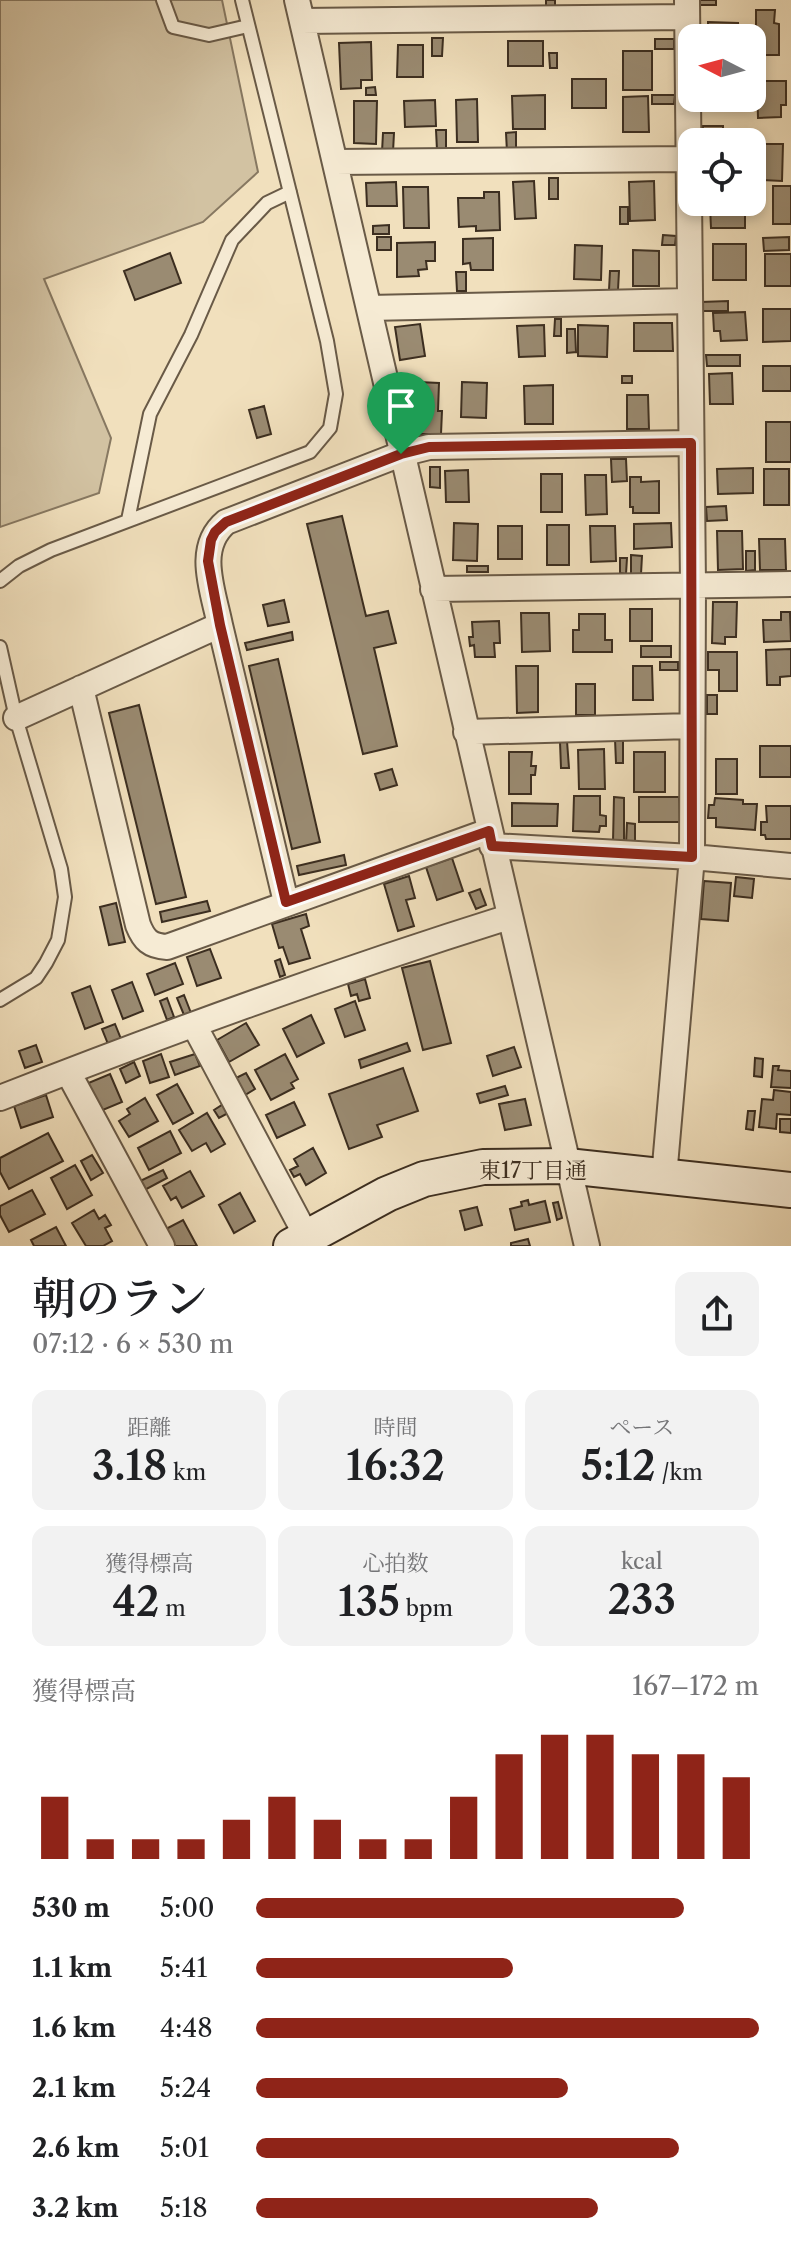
<!DOCTYPE html>
<html lang="ja">
<meta charset="utf-8">
<style>
:root{--surface:#fff;--page:#f2f2f2;--text:#202124;--muted:#757577;--accent:#8f2418}
body{margin:0;font-family:"Libre Caslon Text","Noto Serif JP",serif;background:var(--page);color:var(--text);height:100vh;display:flex;flex-direction:column;font-size:30px;white-space:nowrap}
*{box-sizing:border-box;margin:0}
p{font-size:26px;color:var(--muted)}
.icon{flex:none;width:44px;height:44px;fill:none;stroke:currentColor;stroke-width:2;stroke-linecap:round;stroke-linejoin:round}
.map{position:relative;height:1246px;overflow:hidden}
.panel{display:flex;flex-direction:column;background:var(--surface);flex:1}
.panel>*{flex:none}
.needle{width:52px;rotate:276deg}
.controls{position:absolute;left:678px;top:24px;display:grid;gap:16px}
.controls a{display:grid;place-items:center;width:88px;height:88px;border-radius:16px;background:var(--surface);box-shadow:0 4px 12px #0003;font-size:40px}
.pin{position:absolute;display:grid;place-items:center;width:68px;height:68px;color:#fff;margin:-82px -34px;border-radius:50% 50% 50% 0;rotate:-45deg;box-shadow:0 0 8px #0007}
.pin .icon{rotate:45deg}
.round{display:grid;place-items:center;flex:none;width:84px;height:84px;border-radius:16px;background:var(--page)}
.overview{display:flex;align-items:center;justify-content:space-between;height:136px;padding:0 32px}
h1{font-size:44px;font-weight:600;line-height:60px}
.stats{display:grid;grid-template-columns:repeat(3,1fr);gap:12px;height:136px;padding:8px 32px}
.stats div{display:grid;align-content:center;border-radius:16px;background:var(--page);text-align:center}
.stats b{font-size:40px;font-weight:600}
.stats small{font-size:22px;font-weight:400}
.stats p{font-size:22px}
.chart{height:224px;padding:16px 32px}
.chart p{display:flex;justify-content:space-between}
.chart svg{width:100%;height:144px;margin-top:8px;stroke:var(--accent);stroke-width:6}
ul{padding:0 32px;list-style:none;font-size:26px}
li{display:grid;grid-template-columns:128px 96px 1fr;align-items:center;height:60px}
li i{height:20px;border-radius:10px;background:var(--accent)}
.map>svg:first-child{display:block}
.green{fill:#d2c2a2;stroke:#877861;stroke-width:2}
.building{fill:#9a8b72;stroke:#3c2e20;stroke-width:2}
.lines{fill:none;stroke-linecap:round;stroke-linejoin:round}
.lane-casing{stroke:#695a47;stroke-width:16}
.street-casing{stroke:#695a47;stroke-width:28}
.secondary-casing{stroke:#3c2e20;stroke-width:38}
.lane{stroke:#f6ebd4;stroke-width:12}
.street{stroke:#f6ebd4;stroke-width:24}
.secondary{stroke:#f6ebd4;stroke-width:34}
.route-casing{stroke:#fff;stroke-width:16}
.route{stroke:#8f2418;stroke-width:10}
.labels{text-anchor:middle;dominant-baseline:central;stroke-width:6;stroke-linejoin:round;paint-order:stroke}
.street-label{font-size:22px;fill:#3c2e20;stroke:#f6ebd4}
</style>
<div class="map">
<svg width="791" height="1246" viewBox="0 0 791 1246">
<rect width="100%" height="100%" fill="#f1e0bd"/>
<filter id="stains"><feTurbulence type="fractalNoise" baseFrequency=".0025" numOctaves="4"/><feColorMatrix values="0 0 0 0 .2 0 0 0 0 .09 0 0 0 0 .02 0 0 0 .5 -.17"/></filter>
<radialGradient id="worn" r=".72"><stop offset=".6" stop-color="#630" stop-opacity="0"/><stop offset="1" stop-color="#630" stop-opacity=".3"/></radialGradient>
<path class="green" d="M 0,0 L 222,0 L 258,172 L 203,222 L 44,279 L 111,438 L 99,493 L 0,527 Z"/>
<path class="building" d="M 546,0 L 555,0 L 555,6 L 546,7 Z
M 699,0 L 716,0 L 716,5 L 699,5 Z
M 756,10 L 775,10 L 774,23 L 779,24 L 779,55 L 756,55 Z
M 708,22 L 738,23 L 738,38 L 708,38 Z
M 432,38 L 443,38 L 442,56 L 432,56 Z
M 655,39 L 674,39 L 674,49 L 655,49 Z
M 508,41 L 543,41 L 543,66 L 508,66 Z
M 371,42 L 372,80 L 361,80 L 361,88 L 341,89 L 339,43 Z
M 398,45 L 423,45 L 423,77 L 397,77 Z
M 623,51 L 652,51 L 652,90 L 623,90 Z
M 549,53 L 557,53 L 557,68 L 550,68 Z
M 572,79 L 606,79 L 606,108 L 572,108 Z
M 757,81 L 786,81 L 786,105 L 781,105 L 781,117 L 758,118 Z
M 375,87 L 376,95 L 366,95 L 366,88 Z
M 545,95 L 545,129 L 513,129 L 512,96 Z
M 652,95 L 675,95 L 674,104 L 652,104 Z
M 648,96 L 649,132 L 623,132 L 623,97 Z
M 733,98 L 749,98 L 748,108 L 732,107 Z
M 477,99 L 478,142 L 457,142 L 456,100 Z
M 435,100 L 436,126 L 405,127 L 404,101 Z
M 354,101 L 377,101 L 376,144 L 354,143 Z
M 703,126 L 723,126 L 723,138 L 702,138 Z
M 436,130 L 446,130 L 446,150 L 437,150 Z
M 516,132 L 516,152 L 507,152 L 506,133 Z
M 383,133 L 394,133 L 393,152 L 382,152 Z
M 761,144 L 783,144 L 782,181 L 760,180 Z
M 549,178 L 558,178 L 558,199 L 549,199 Z
M 534,181 L 536,218 L 515,219 L 513,182 Z
M 654,181 L 655,220 L 630,221 L 629,182 Z
M 396,182 L 397,206 L 367,206 L 366,183 Z
M 773,186 L 791,186 L 791,224 L 773,224 Z
M 403,187 L 428,187 L 429,228 L 404,228 Z
M 484,192 L 499,192 L 500,230 L 476,231 L 476,226 L 459,227 L 458,198 L 484,198 Z
M 745,205 L 745,228 L 711,228 L 710,206 Z
M 620,207 L 628,207 L 628,224 L 620,224 Z
M 389,225 L 389,234 L 373,234 L 373,226 Z
M 663,235 L 676,236 L 675,245 L 662,245 Z
M 377,237 L 391,237 L 391,250 L 377,250 Z
M 789,237 L 789,250 L 764,251 L 763,238 Z
M 493,238 L 493,270 L 471,270 L 470,263 L 463,264 L 463,239 Z
M 435,242 L 435,261 L 426,261 L 427,269 L 418,270 L 419,276 L 397,277 L 397,243 Z
M 713,244 L 746,244 L 746,280 L 713,280 Z
M 575,245 L 602,246 L 601,280 L 574,279 Z
M 633,250 L 659,251 L 659,286 L 633,286 Z
M 170,253 L 181,283 L 135,300 L 124,271 Z
M 765,254 L 791,254 L 791,286 L 765,286 Z
M 610,271 L 619,271 L 618,290 L 609,290 Z
M 456,272 L 466,272 L 466,291 L 457,291 Z
M 728,301 L 728,311 L 701,311 L 701,302 Z
M 763,309 L 791,309 L 791,341 L 763,342 Z
M 745,312 L 747,340 L 721,341 L 720,331 L 714,331 L 713,313 Z
M 555,319 L 561,319 L 561,336 L 554,336 Z
M 634,323 L 672,323 L 673,351 L 634,351 Z
M 420,324 L 425,356 L 400,360 L 395,327 Z
M 544,325 L 545,356 L 519,357 L 517,326 Z
M 578,325 L 608,326 L 607,357 L 578,356 Z
M 567,329 L 575,329 L 576,352 L 567,353 Z
M 706,355 L 740,355 L 740,366 L 707,366 Z
M 763,366 L 791,366 L 791,391 L 763,391 Z
M 732,373 L 733,404 L 710,404 L 709,374 Z
M 622,376 L 632,376 L 632,383 L 622,383 Z
M 418,382 L 439,383 L 438,411 L 442,411 L 441,434 L 416,434 Z
M 462,382 L 487,383 L 486,418 L 461,417 Z
M 553,385 L 553,424 L 525,424 L 524,386 Z
M 627,395 L 648,395 L 649,429 L 627,429 Z
M 264,406 L 271,434 L 257,438 L 249,410 Z
M 766,422 L 791,422 L 791,462 L 766,462 Z
M 611,459 L 626,459 L 627,481 L 612,482 Z
M 430,467 L 440,467 L 440,488 L 430,487 Z
M 753,468 L 753,493 L 718,494 L 717,469 Z
M 764,469 L 789,469 L 789,505 L 764,505 Z
M 468,470 L 469,502 L 446,502 L 445,471 Z
M 541,474 L 562,474 L 562,512 L 541,512 Z
M 585,475 L 606,475 L 607,514 L 586,515 Z
M 630,477 L 641,477 L 641,482 L 659,481 L 659,513 L 633,513 L 633,507 L 630,507 Z
M 726,506 L 727,520 L 707,521 L 706,507 Z
M 342,516 L 366,616 L 388,611 L 396,643 L 374,648 L 397,746 L 363,754 L 307,524 Z
M 454,523 L 478,524 L 477,561 L 453,560 Z
M 671,523 L 672,547 L 634,549 L 634,524 Z
M 547,525 L 569,525 L 569,565 L 547,565 Z
M 498,526 L 522,526 L 522,559 L 498,559 Z
M 590,526 L 615,526 L 616,561 L 591,562 Z
M 717,531 L 742,531 L 743,569 L 718,570 Z
M 759,539 L 785,539 L 786,570 L 760,570 Z
M 746,551 L 755,551 L 755,570 L 746,571 Z
M 631,555 L 642,556 L 641,574 L 631,574 Z
M 620,558 L 627,558 L 626,574 L 620,573 Z
M 467,566 L 488,566 L 488,572 L 467,572 Z
M 284,600 L 289,622 L 268,626 L 263,605 Z
M 713,602 L 737,602 L 736,637 L 725,637 L 725,644 L 712,643 Z
M 630,609 L 652,609 L 652,641 L 630,641 Z
M 781,612 L 790,612 L 791,641 L 764,642 L 763,620 L 781,620 Z
M 521,613 L 549,613 L 550,651 L 522,652 Z
M 579,614 L 605,614 L 605,640 L 612,640 L 612,652 L 573,652 L 573,630 L 579,630 Z
M 499,621 L 500,643 L 494,643 L 495,657 L 475,657 L 474,645 L 470,646 L 469,637 L 473,637 L 472,622 Z
M 292,632 L 293,640 L 247,650 L 245,643 Z
M 641,646 L 671,646 L 671,657 L 641,657 Z
M 791,649 L 791,676 L 780,677 L 780,685 L 767,685 L 766,650 Z
M 708,652 L 737,652 L 737,691 L 719,691 L 719,670 L 708,670 Z
M 278,659 L 320,842 L 292,849 L 249,666 Z
M 660,662 L 678,662 L 678,670 L 660,670 Z
M 516,666 L 538,666 L 538,712 L 517,713 Z
M 633,666 L 652,666 L 653,700 L 633,700 Z
M 576,684 L 595,684 L 595,715 L 576,715 Z
M 707,695 L 717,695 L 717,714 L 707,714 Z
M 139,705 L 186,897 L 156,904 L 109,713 Z
M 615,739 L 623,739 L 623,763 L 616,763 Z
M 567,741 L 569,768 L 561,768 L 560,742 Z
M 760,746 L 791,746 L 791,777 L 760,777 Z
M 604,749 L 605,789 L 579,789 L 578,750 Z
M 509,752 L 532,752 L 531,766 L 536,766 L 535,775 L 531,775 L 531,794 L 509,794 Z
M 634,752 L 665,752 L 665,792 L 634,792 Z
M 716,759 L 737,759 L 737,794 L 716,794 Z
M 392,769 L 397,785 L 380,790 L 375,774 Z
M 574,796 L 600,796 L 600,815 L 606,816 L 606,826 L 600,826 L 599,832 L 573,831 Z
M 614,797 L 624,798 L 624,841 L 613,841 Z
M 639,797 L 679,797 L 680,822 L 639,822 Z
M 715,798 L 743,800 L 743,804 L 757,804 L 755,830 L 716,827 L 716,818 L 708,818 L 709,805 L 714,805 Z
M 512,803 L 558,804 L 557,826 L 512,826 Z
M 766,806 L 791,806 L 791,839 L 766,839 L 765,835 L 761,835 L 761,822 L 767,822 Z
M 627,823 L 635,824 L 635,844 L 626,844 Z
M 344,855 L 346,865 L 299,875 L 297,866 Z
M 452,858 L 463,891 L 437,900 L 426,867 Z
M 409,876 L 415,898 L 406,900 L 414,926 L 398,931 L 384,884 Z
M 736,877 L 754,879 L 752,898 L 734,896 Z
M 704,881 L 731,883 L 728,921 L 701,919 Z
M 480,889 L 486,905 L 476,909 L 469,893 Z
M 207,901 L 210,911 L 162,922 L 160,912 Z
M 116,903 L 125,942 L 109,945 L 100,907 Z
M 306,914 L 309,926 L 301,929 L 310,958 L 289,964 L 283,947 L 279,948 L 272,924 Z
M 210,949 L 221,978 L 197,986 L 187,957 Z
M 280,959 L 285,975 L 280,977 L 275,961 Z
M 430,961 L 451,1043 L 423,1050 L 402,968 Z
M 175,963 L 183,984 L 155,995 L 147,974 Z
M 365,979 L 370,998 L 359,1001 L 357,994 L 351,996 L 348,984 Z
M 132,982 L 143,1011 L 123,1019 L 112,990 Z
M 90,986 L 103,1022 L 85,1029 L 72,993 Z
M 184,995 L 191,1013 L 184,1015 L 177,998 Z
M 167,998 L 174,1017 L 167,1020 L 160,1001 Z
M 355,1001 L 365,1030 L 345,1037 L 335,1009 Z
M 311,1015 L 324,1043 L 297,1057 L 283,1029 Z
M 246,1023 L 259,1045 L 229,1062 L 217,1040 Z
M 115,1024 L 121,1039 L 108,1044 L 102,1029 Z
M 407,1043 L 410,1051 L 361,1068 L 359,1060 Z
M 36,1045 L 42,1062 L 25,1068 L 19,1051 Z
M 514,1047 L 521,1067 L 493,1076 L 487,1056 Z
M 161,1054 L 169,1077 L 150,1083 L 143,1061 Z
M 195,1054 L 200,1066 L 175,1075 L 170,1062 Z
M 285,1054 L 298,1079 L 291,1083 L 294,1088 L 271,1100 L 255,1070 Z
M 755,1058 L 763,1059 L 762,1077 L 754,1076 Z
M 134,1062 L 140,1076 L 126,1083 L 120,1069 Z
M 773,1066 L 779,1066 L 778,1070 L 791,1071 L 791,1088 L 771,1087 Z
M 403,1068 L 418,1111 L 377,1125 L 382,1137 L 349,1149 L 329,1094 Z
M 246,1073 L 255,1089 L 245,1095 L 236,1078 Z
M 110,1074 L 122,1102 L 98,1112 L 86,1084 Z
M 177,1084 L 193,1113 L 173,1124 L 157,1095 Z
M 505,1086 L 508,1095 L 480,1103 L 477,1094 Z
M 774,1090 L 791,1092 L 791,1115 L 777,1114 L 776,1129 L 759,1127 L 762,1099 L 773,1100 Z
M 46,1095 L 53,1117 L 21,1128 L 14,1106 Z
M 145,1098 L 158,1121 L 129,1137 L 119,1121 L 130,1114 L 127,1109 Z
M 525,1099 L 531,1125 L 505,1130 L 499,1104 Z
M 294,1102 L 305,1125 L 277,1138 L 266,1115 Z
M 225,1103 L 230,1112 L 219,1118 L 214,1110 Z
M 748,1111 L 755,1111 L 753,1130 L 746,1129 Z
M 207,1113 L 225,1144 L 211,1152 L 206,1143 L 192,1151 L 179,1130 Z
M 780,1119 L 791,1119 L 791,1133 L 780,1132 Z
M 170,1131 L 181,1153 L 149,1170 L 138,1148 Z
M 48,1133 L 63,1161 L 9,1189 L 0,1172 L 0,1158 Z
M 313,1148 L 326,1173 L 306,1185 L 300,1174 L 294,1177 L 290,1170 L 298,1166 L 294,1159 Z
M 92,1155 L 103,1173 L 91,1180 L 81,1161 Z
M 75,1165 L 92,1195 L 67,1209 L 51,1178 Z
M 163,1170 L 167,1178 L 141,1192 L 136,1183 Z
M 190,1171 L 204,1196 L 182,1208 L 176,1197 L 171,1200 L 163,1186 Z
M 32,1190 L 45,1214 L 9,1232 L 0,1215 L 0,1206 Z
M 240,1193 L 255,1221 L 234,1233 L 219,1205 Z
M 528,1200 L 529,1205 L 545,1201 L 550,1222 L 515,1230 L 510,1209 L 522,1206 L 521,1202 Z
M 558,1202 L 562,1218 L 557,1220 L 553,1203 Z
M 477,1207 L 482,1225 L 465,1230 L 460,1211 Z
M 94,1210 L 99,1219 L 105,1215 L 111,1225 L 105,1228 L 112,1241 L 103,1246 L 86,1246 L 72,1223 Z
M 183,1220 L 197,1246 L 175,1246 L 166,1229 Z
M 56,1227 L 66,1246 L 34,1246 L 31,1240 Z
M 528,1239 L 530,1246 L 511,1246 L 511,1243 Z"/>
<g class="lines">
<g class="lane-casing">
<path id="lane" d="M 163,0 L 173,27 L 209,35 L 248,26
M 128,520 L 150,414 L 191,335 L 232,240 L 267,203 L 290,192
M 0,581 L 19,566 L 51,550 L 310,452 L 330,428 L 336,394 L 327,341 L 242,0
M 0,647 L 16,718 L 61,869 L 65,897 L 58,940 L 46,963 L 36,978 L 0,1000"/>
</g>
<g class="street-casing">
<path id="street" d="M 297,0 L 587,1246
M 302,21 L 687,17
M 335,162 L 688,159
M 369,308 L 689,301
M 433,589 L 791,584
M 220,625 L 286,902
M 81,688 L 138,925 C 144,940 150,946 167,947 L 489,831
M 16,718 L 220,625 C 213,590 195,548 226,522 L 401,454 L 429,447 L 691,443
M 466,732 L 692,726
M 492,846 L 692,857 L 791,866
M 194,1025 L 307,1237
M 68,1072 L 162,1246
M 0,1098 C 168,1032 337,971 509,917
M 664,1177 L 692,857 L 693,586 L 687,0"/>
</g>
<g class="secondary-casing">
<path id="secondary" d="M 291,1246 L 387,1194 L 424,1179 L 483,1167 L 567,1166 L 791,1190"/>
</g>
<use href="#lane" class="lane"/>
<use href="#street" class="street"/>
<use href="#secondary" class="secondary"/>
</g>
<g class="lines">
<g class="route-casing">
<path id="route" d="M 691,443 L 692,857 L 492,846 L 489,831 L 286,902 L 220,625 L 208,561 L 211,540 L 215,532 L 226,522 L 401,454 L 429,447 Z"/>
</g>
<use href="#route" class="route"/>
</g>
<g class="labels">
<g class="street-label">
<text x="533" y="1170">東17丁目通</text>
</g>
</g>
<rect width="100%" height="100%" filter="url(#stains)"/>
<rect width="100%" height="100%" fill="url(#worn)"/>
</svg>
<div class="controls">
<a><svg class="needle" viewBox="-14 -14 28 28"><path d="M0-13l5 13h-10z" fill="#e53935"/><path d="M0 13l5-13h-10z" fill="#757577"/></svg></a>
<a><svg class="icon" aria-label="locate" viewBox="0 0 24 24"><circle cx="12" cy="12" r="6"/><path d="M12 2v4M12 18v4M2 12h4M18 12h4"/></svg></a>
</div>
<div class="pin" style="left:401px;top:454px;background:#1e9e55"><svg class="icon" aria-label="arrive" viewBox="0 0 24 24"><path d="M6 21V4h12l-3 4 3 4H6"/></svg></div>
</div>
<section class="panel">
<div class="overview"><div><h1>朝のラン</h1><p>07:12 · 6 × 530 m</p></div><a class="round"><svg class="icon" aria-label="share" viewBox="0 0 24 24"><path d="M12 15V3M7 8l5-5 5 5M5 13v7h14v-7"/></svg></a></div>
<div class="stats">
<div><p>距離</p><b>3.18<small> km</small></b></div>
<div><p>時間</p><b>16:32</b></div>
<div><p>ペース</p><b>5:12<small> /km</small></b></div>
</div>
<div class="stats">
<div><p>獲得標高</p><b>42<small> m</small></b></div>
<div><p>心拍数</p><b>135<small> bpm</small></b></div>
<div><p>kcal</p><b>233</b></div>
</div>
<div class="chart"><p><span>獲得標高</span>167–172 m</p>
<svg viewBox="0 0 160 44" preserveAspectRatio="none"><path d="M5 44V25M15 44V38M25 44V38M35 44V38M45 44V32M55 44V25M65 44V32M75 44V38M85 44V38M95 44V25M105 44V12M115 44V6M125 44V6M135 44V12M145 44V12M155 44V19"/></svg>
</div>
<ul>
<li><b>530 m</b>5:00<i style="width:85%"></i></li>
<li><b>1.1 km</b>5:41<i style="width:51%"></i></li>
<li><b>1.6 km</b>4:48<i style="width:100%"></i></li>
<li><b>2.1 km</b>5:24<i style="width:62%"></i></li>
<li><b>2.6 km</b>5:01<i style="width:84%"></i></li>
<li><b>3.2 km</b>5:18<i style="width:68%"></i></li>
</ul>
</section>
